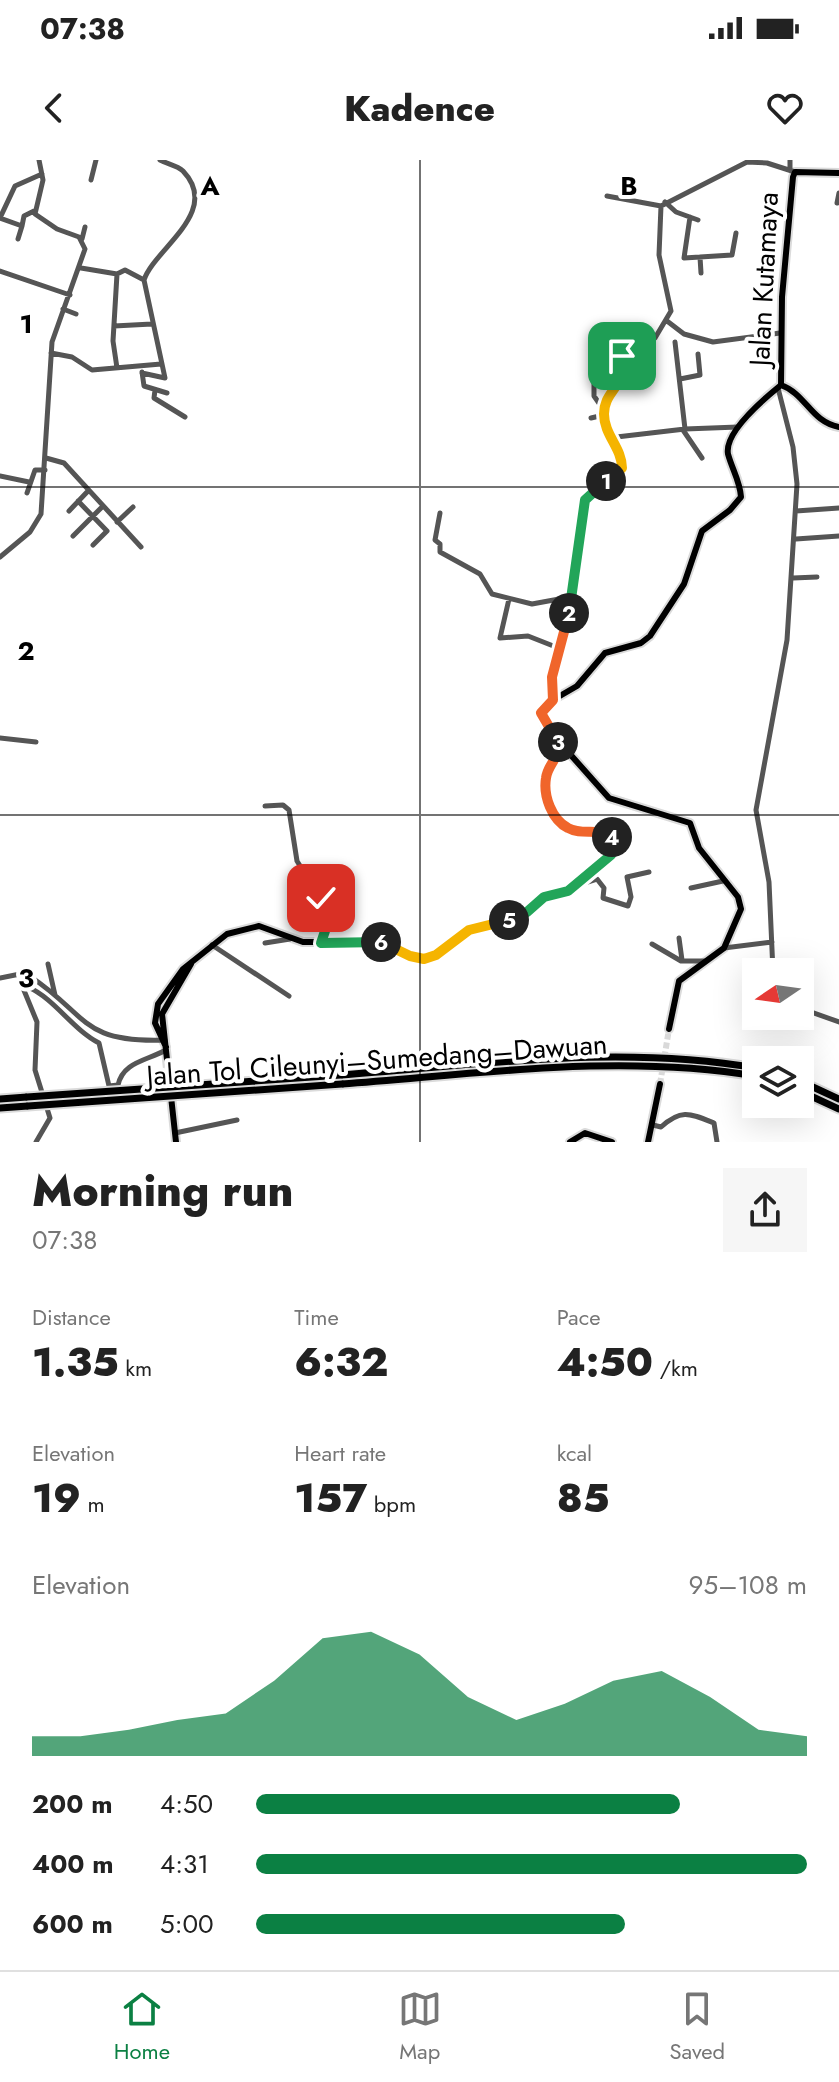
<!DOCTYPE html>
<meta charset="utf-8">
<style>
:root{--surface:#fff;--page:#f6f6f6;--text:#222;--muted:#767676;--line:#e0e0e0;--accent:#0b8043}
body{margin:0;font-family:Jost,sans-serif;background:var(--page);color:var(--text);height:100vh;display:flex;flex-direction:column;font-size:30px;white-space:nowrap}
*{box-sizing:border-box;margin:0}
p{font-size:26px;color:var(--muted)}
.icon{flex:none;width:44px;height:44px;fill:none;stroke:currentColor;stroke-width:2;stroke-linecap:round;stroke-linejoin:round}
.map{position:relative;height:982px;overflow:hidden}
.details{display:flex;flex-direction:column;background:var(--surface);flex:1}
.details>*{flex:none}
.needle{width:52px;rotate:257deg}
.buttons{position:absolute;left:742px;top:798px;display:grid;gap:16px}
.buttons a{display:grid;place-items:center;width:72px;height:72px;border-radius:0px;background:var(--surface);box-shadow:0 8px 32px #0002;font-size:40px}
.pin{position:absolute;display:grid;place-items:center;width:68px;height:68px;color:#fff;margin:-34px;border-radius:16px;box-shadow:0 4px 12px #0006}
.km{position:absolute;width:40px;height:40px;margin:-20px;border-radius:50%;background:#222;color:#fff;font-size:22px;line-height:40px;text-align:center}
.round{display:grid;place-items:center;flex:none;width:84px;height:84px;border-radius:0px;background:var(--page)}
.summary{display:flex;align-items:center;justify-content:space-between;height:136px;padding:0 32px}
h1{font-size:44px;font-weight:800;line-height:60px}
.figures{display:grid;grid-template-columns:repeat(3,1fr);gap:12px;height:136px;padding:8px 32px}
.figures div{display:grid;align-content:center}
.figures b{font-size:40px;font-weight:800}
.figures small{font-size:22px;font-weight:400}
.figures p{font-size:22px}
.chart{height:224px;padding:16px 32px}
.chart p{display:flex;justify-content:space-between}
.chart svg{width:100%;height:144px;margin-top:8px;fill:var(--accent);opacity:.7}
ul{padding:0 32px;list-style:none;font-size:26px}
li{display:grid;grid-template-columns:128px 96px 1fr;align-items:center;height:60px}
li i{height:20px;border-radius:10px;background:var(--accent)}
.status{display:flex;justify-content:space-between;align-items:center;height:56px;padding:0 40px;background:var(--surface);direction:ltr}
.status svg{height:22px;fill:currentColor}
header{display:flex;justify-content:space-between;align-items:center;height:104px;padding:0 32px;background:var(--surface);font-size:36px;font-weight:800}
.menu{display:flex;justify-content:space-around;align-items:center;height:112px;border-top:2px solid var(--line);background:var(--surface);font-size:22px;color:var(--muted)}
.menu a{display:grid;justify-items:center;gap:4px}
.menu .selected{color:var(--accent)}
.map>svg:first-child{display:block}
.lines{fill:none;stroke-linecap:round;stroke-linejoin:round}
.major-tunnel{stroke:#d9d9d9;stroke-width:6;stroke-dasharray:6 3;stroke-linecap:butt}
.major-casing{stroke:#dbdbdb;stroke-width:10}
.highway-casing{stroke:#dbdbdb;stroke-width:11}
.minor{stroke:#555;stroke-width:5}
.major{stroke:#000;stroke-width:6}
.highway{stroke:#000;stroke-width:7}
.highway-bridge-casing{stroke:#dbdbdb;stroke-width:11;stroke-linecap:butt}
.highway-bridge{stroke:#000;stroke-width:7}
.split-1-casing{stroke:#fff;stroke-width:16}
.split-2-casing{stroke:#fff;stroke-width:16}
.split-3-casing{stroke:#fff;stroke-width:16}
.split-4-casing{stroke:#fff;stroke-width:16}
.split-5-casing{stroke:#fff;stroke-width:16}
.split-6-casing{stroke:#fff;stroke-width:16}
.split-7-casing{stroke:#fff;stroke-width:16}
.split-1{stroke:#f5b400;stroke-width:10}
.split-2{stroke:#22a559;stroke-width:10}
.split-3{stroke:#f0652b;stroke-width:10}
.split-4{stroke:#f0652b;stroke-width:10}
.split-5{stroke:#22a559;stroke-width:10}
.split-6{stroke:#f5b400;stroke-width:10}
.split-7{stroke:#22a559;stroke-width:10}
.grid{fill:none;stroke:#000;stroke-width:2;stroke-opacity:0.55}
.labels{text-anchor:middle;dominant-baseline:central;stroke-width:8;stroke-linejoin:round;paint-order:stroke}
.street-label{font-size:28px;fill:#000;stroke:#fff}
.grid-label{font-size:26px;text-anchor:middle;font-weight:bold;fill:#000;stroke:#fff;stroke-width:8;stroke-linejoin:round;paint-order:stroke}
</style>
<div class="status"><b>07:38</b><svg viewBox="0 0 49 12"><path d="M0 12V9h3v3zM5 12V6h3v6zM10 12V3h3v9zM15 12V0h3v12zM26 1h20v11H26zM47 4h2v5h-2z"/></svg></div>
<header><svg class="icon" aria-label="back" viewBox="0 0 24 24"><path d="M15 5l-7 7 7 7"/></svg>Kadence<svg class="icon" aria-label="heart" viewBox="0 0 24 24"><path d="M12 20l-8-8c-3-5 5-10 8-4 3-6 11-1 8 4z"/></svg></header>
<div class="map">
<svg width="839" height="982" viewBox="0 0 839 982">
<rect width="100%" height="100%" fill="#fff"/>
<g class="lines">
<path class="major-tunnel" d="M 660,924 L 669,869"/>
<g class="major-casing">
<path id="major" d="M 781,225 L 782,137 L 793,17 L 795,12 L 839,13
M 781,225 C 806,234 811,262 839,267
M 669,869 L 679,821 L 724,788 L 741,749 L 738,737 L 699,688 L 690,663 L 609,638 L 545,566 L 541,553 L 546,544 L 577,526 L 605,493 L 641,483 L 650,476 L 684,424 L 702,371 L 730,350 L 741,337 C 740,321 732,309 728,294 C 724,272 765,238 781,225
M 166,887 L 155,863 L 158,844 L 183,809 L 227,774 L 259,766 L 303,782 L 383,782 L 410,796 L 429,798 L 469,770 L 511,759 L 544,737 L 568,731 L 608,699 L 614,681 L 605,672 C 561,669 548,668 546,617 L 558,596 L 558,581
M 176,982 L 162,854 L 191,804
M 570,982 L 585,973 L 612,982
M 648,982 L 660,924"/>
</g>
<g class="highway-casing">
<path id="highway" d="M 341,915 C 479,905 619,884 756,908
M 800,921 L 839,939
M 342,924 C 479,914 619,893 756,916
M 800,931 L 839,949
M 0,939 L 27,937
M 0,948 L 28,946"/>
</g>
<path class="minor" d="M 790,0 L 790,8
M 91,20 L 96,0
M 607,36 L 661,46
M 665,42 L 676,52 L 698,60
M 837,43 L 839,33
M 690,57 L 684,98 L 732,95 L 736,73
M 0,58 L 15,26 L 42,14
M 0,58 L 22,66 L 24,56 L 34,51
M 18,79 L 22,66
M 82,79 L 85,67
M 700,97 L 701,113
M 81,108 L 117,114 L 125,110 L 144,120 C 154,89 222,52 183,11 C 177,5 167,4 160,0
M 0,111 L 70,135
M 117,114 L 113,181 L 117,208
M 63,149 L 76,154
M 667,161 L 684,174 L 713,182 L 780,173
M 114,166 L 152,164
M 675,182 L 685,269 L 738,267
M 51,193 L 72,197 L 92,210 L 161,204
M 142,212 L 144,226 L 167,233
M 142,213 L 165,218 L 144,120
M 680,219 L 700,215 L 698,194
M 594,220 L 594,236 L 603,249
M 155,230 L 154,238 L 185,257
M 591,258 L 604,255
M 683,270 L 702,298
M 608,278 L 685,269
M 46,298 L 64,303 L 141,387
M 0,316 L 29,322
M 27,333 L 35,310 L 45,310
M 78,341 L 107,371 L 93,385
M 69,351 L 88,331
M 796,351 L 839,348
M 440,353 L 435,380 L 440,384 L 440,392 L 480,414 L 492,434 L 532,444 L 570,437
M 117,362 L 133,347
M 73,376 L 103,346
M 796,379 L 839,376
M 0,397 L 30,372 L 41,354 L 52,182 L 85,89 L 79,77 L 57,69 L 35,54 L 43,20 L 39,0
M 793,418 L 817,417
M 509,439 L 500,478 L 528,476 L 561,489
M 553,540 L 551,524 L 568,460 L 585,340 L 622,308 L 604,255 L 606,240 L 621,221 L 623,194 L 655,178 L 671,151 L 659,95 L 661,46 L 747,2 L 767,3 L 795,12
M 0,578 L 36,582
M 265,646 L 283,645 L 289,650 L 297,701 L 329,752 L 321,782
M 575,726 L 597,719 L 604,728 L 603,738 L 628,746 L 631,737 L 627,717 L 649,712
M 691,728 L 723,721
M 322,739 L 351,746
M 679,778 L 682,800
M 265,783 L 290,779
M 652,784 L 681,801 L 704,801
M 212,785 L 289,836
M 724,788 L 772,782
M 48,804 L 55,835
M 773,812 L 769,722 L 756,650 L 787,480 L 797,324 L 793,287 L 778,228
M 0,818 L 20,814 L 31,817 C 89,856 81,883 165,880
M 800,848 L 839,862
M 653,965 L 661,967 C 681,949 689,953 714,963 L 717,982
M 175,973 L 237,960
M 36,982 L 50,958 L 35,910 L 37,862 L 23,828 L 28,827 C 55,839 72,869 99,883 L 109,926 L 118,925 C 123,902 146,901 166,890"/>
<use href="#major" class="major"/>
<use href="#highway" class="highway"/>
<g class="highway-bridge-casing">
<path id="highway-bridge" d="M 27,937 L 341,915
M 28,946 L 342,924"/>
</g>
<use href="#highway-bridge" class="highway-bridge"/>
</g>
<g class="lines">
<g class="split-1-casing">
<path id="split-1" d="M 606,321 L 622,308 C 622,288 604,275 604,254 C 604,230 626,229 622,196"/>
</g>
<g class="split-2-casing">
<path id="split-2" d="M 569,453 L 585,340 L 606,321"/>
</g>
<g class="split-3-casing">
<path id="split-3" d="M 558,582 L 541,553 L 553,540 L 552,517 L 569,453"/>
</g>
<g class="split-4-casing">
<path id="split-4" d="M 558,582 C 560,599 548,603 546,618 C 543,636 552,660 568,668 C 582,676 599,667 612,677"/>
</g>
<g class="split-5-casing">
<path id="split-5" d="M 509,760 L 527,752 L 544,737 L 568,731 L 611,695 L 612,677"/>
</g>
<g class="split-6-casing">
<path id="split-6" d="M 381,782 L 410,796 L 424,799 L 436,795 L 469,770 L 509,760"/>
</g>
<g class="split-7-casing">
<path id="split-7" d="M 321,738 L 330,756 L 321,783 L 381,782"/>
</g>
<use href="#split-1" class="split-1"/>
<use href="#split-2" class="split-2"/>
<use href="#split-3" class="split-3"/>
<use href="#split-4" class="split-4"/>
<use href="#split-5" class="split-5"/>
<use href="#split-6" class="split-6"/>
<use href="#split-7" class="split-7"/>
</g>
<path class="grid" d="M 420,0 L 420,982M 0,327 L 839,327M 0,655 L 839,655"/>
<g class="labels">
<g class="street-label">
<text transform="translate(764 119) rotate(-87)">Jalan Kutamaya</text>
<text transform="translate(377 900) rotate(-4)">Jalan Tol Cileunyi–Sumedang–Dawuan</text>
</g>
</g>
<g class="grid-label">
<text x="210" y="35">A</text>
<text x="629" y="35">B</text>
<text x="26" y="173">1</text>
<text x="26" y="500">2</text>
<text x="26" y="827">3</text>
</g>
</svg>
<div class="buttons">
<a><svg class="needle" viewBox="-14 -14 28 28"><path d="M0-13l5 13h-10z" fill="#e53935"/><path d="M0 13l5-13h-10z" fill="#767676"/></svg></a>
<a><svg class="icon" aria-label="layers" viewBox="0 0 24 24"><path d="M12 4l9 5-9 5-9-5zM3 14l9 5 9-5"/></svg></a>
</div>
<div class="pin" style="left:622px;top:196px;background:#1e9e55"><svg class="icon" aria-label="arrive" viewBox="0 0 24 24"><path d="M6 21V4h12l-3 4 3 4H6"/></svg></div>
<div class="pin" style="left:321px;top:738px;background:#d93025"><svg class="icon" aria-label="check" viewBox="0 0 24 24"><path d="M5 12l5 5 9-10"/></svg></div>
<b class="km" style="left:606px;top:321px">1</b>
<b class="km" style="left:569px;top:453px">2</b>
<b class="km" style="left:558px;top:582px">3</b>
<b class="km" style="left:612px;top:677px">4</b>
<b class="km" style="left:509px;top:760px">5</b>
<b class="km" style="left:381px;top:782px">6</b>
</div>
<section class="details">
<div class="summary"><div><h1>Morning run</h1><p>07:38</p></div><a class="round"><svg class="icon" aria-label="share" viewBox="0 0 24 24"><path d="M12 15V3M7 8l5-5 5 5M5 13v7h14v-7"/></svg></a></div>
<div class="figures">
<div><p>Distance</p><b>1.35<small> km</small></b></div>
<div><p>Time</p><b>6:32</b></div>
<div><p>Pace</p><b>4:50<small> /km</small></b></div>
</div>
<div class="figures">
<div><p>Elevation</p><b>19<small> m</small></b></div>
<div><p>Heart rate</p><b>157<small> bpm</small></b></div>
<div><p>kcal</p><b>85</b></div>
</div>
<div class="chart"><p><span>Elevation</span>95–108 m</p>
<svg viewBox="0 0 160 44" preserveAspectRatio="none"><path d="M0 44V38L10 38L20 36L30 33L40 31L50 21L60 8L70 6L80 13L90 26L100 33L110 28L120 21L130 18L140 26L150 36L160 38V44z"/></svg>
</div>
<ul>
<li><b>200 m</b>4:50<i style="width:77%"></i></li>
<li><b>400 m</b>4:31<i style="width:100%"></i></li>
<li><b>600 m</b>5:00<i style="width:67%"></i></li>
</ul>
</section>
<nav class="menu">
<a class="selected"><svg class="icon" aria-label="home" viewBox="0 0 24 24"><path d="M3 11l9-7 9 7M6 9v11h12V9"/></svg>Home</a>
<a><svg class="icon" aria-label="map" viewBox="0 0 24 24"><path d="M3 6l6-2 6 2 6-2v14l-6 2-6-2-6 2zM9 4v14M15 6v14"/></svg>Map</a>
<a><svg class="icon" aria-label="saved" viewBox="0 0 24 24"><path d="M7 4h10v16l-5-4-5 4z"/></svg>Saved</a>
</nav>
